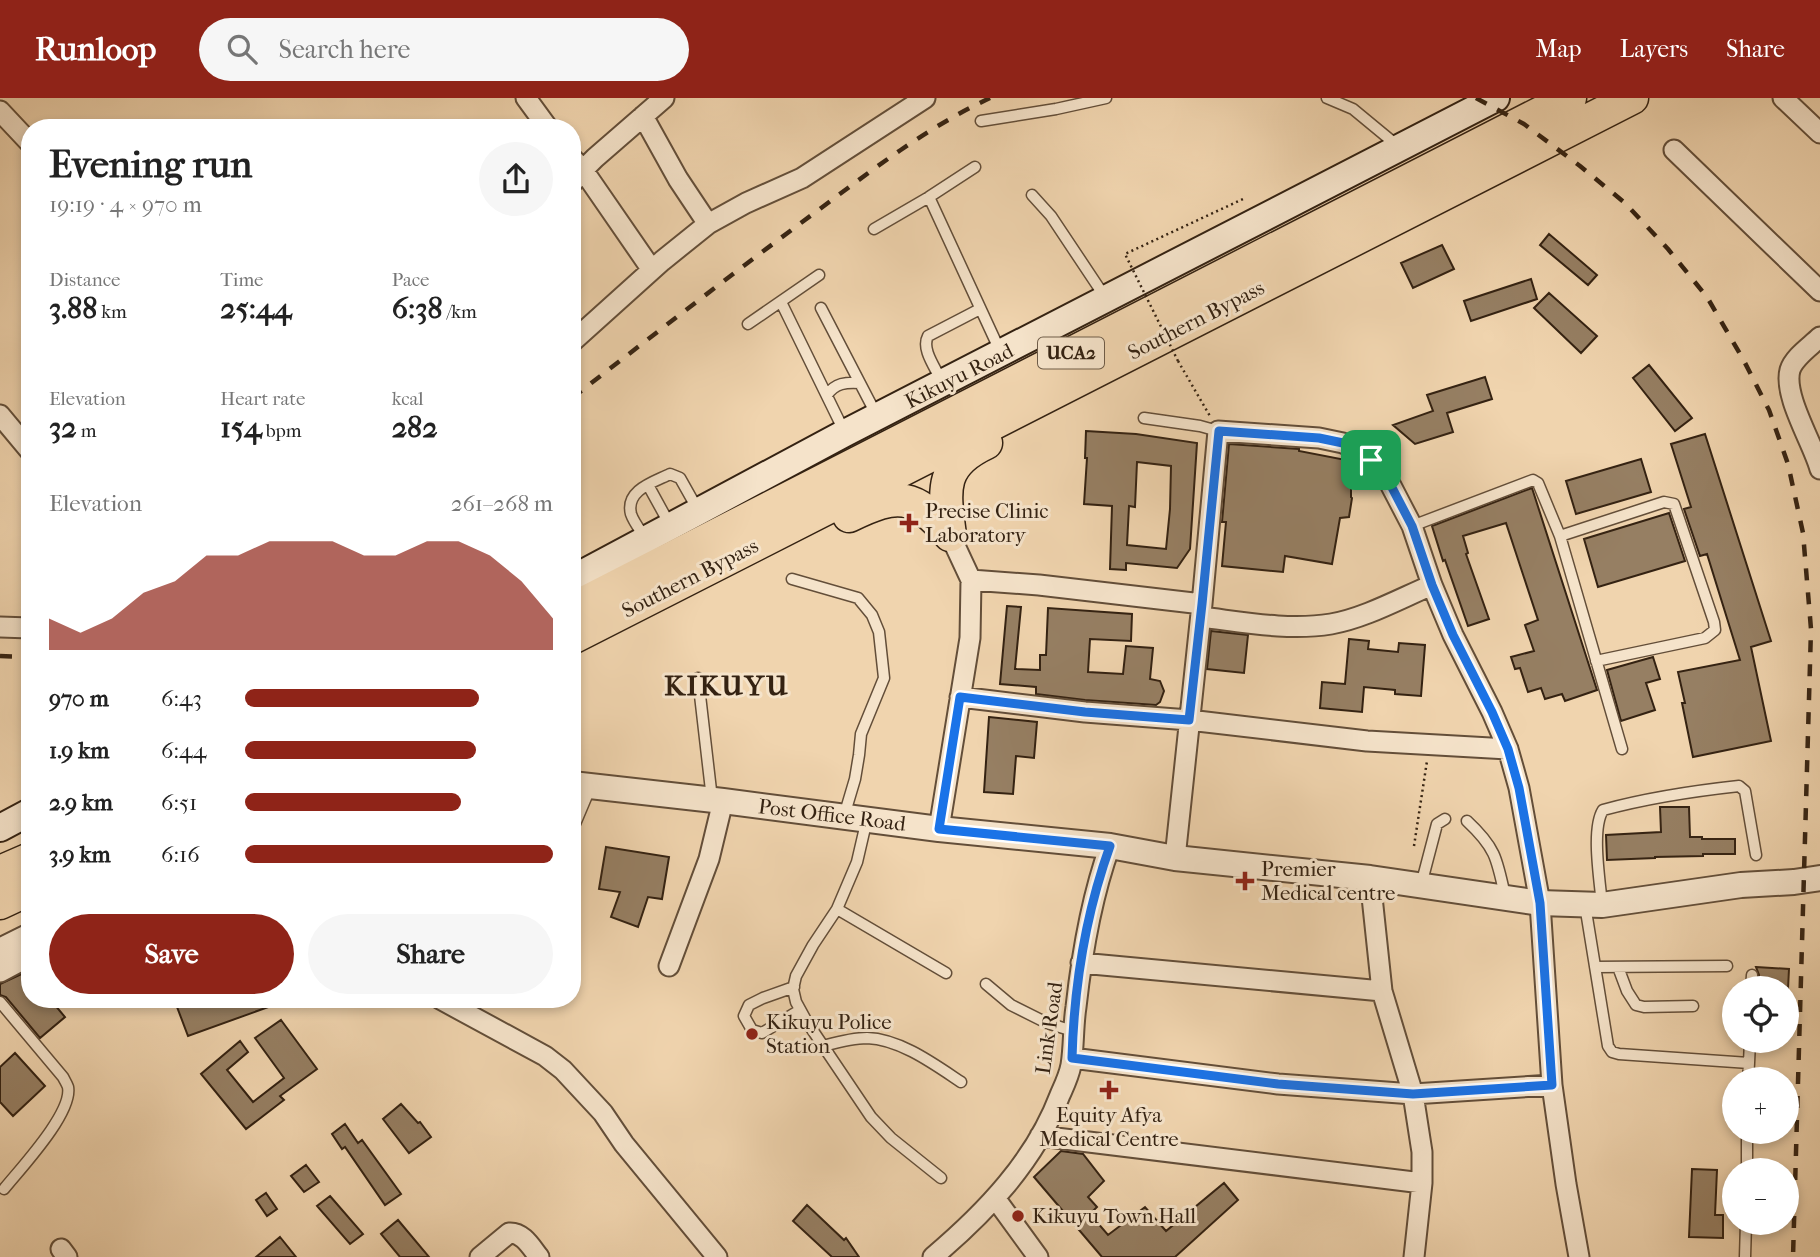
<!DOCTYPE html>
<meta charset="utf-8">
<style>
:root{--surface:#fff;--page:#f6f6f6;--text:#222;--muted:#767676;--accent:#8f2418}
body{margin:0;font-family:"IM FELL French Canon",serif;background:var(--page);color:var(--text);height:100vh;display:flex;flex-direction:column;font-size:26px;white-space:nowrap}
*{box-sizing:border-box;margin:0}
p{font-size:23px;color:var(--muted)}
.icon{flex:none;width:38px;height:38px;fill:none;stroke:currentColor;stroke-width:2;stroke-linecap:round;stroke-linejoin:round}
.map{position:relative;flex:1;overflow:hidden}
.sheet{position:absolute;left:21px;top:21px;width:560px;height:889px;display:flex;flex-direction:column;background:var(--surface);border-radius:28px;box-shadow:0 4px 10px #0003}
.sheet>*{flex:none}
.tools{position:absolute;left:1722px;top:878px;display:grid;gap:14px}
.tools a{display:grid;place-items:center;width:77px;height:77px;border-radius:50%;background:var(--surface);box-shadow:0 4px 10px #0003;font-size:35px}
.pin{position:absolute;display:grid;place-items:center;width:60px;height:60px;color:#fff;margin:-30px;border-radius:14px;box-shadow:0 4px 10px #0006}
.round{display:grid;place-items:center;flex:none;width:74px;height:74px;border-radius:37px;background:var(--page)}
.overview{display:flex;align-items:center;justify-content:space-between;height:119px;padding:0 28px}
h1{font-size:38px;font-weight:700;line-height:52px}
.metrics{display:grid;grid-template-columns:repeat(3,1fr);gap:10px;height:119px;padding:7px 28px}
.metrics div{display:grid;align-content:center}
.metrics b{font-size:30px;font-weight:700}
.metrics small{font-size:19px;font-weight:400}
.metrics p{font-size:19px}
.chart{height:196px;padding:14px 28px}
.chart p{display:flex;justify-content:space-between}
.chart svg{width:100%;height:126px;margin-top:7px;fill:var(--accent);opacity:.7}
.cta{display:flex;gap:14px;margin-top:auto;padding:14px 28px}
.cta a{flex:1;height:80px;border-radius:42px;background:var(--accent);color:#fff;font-size:28px;font-weight:700;line-height:80px;text-align:center}
.cta a+a{background:var(--page);color:var(--text)}
ul{padding:0 28px;list-style:none;font-size:23px}
li{display:grid;grid-template-columns:112px 84px 1fr;align-items:center;height:52px}
li i{height:18px;border-radius:9px;background:var(--accent)}
header{display:flex;align-items:center;gap:42px;box-sizing:border-box;height:98px;padding:0 35px;background:var(--accent);color:#fff}
header strong{font-size:33px}
nav{display:flex;gap:38px;margin-inline-start:auto;font-size:24px}
.search{width:490px;height:63px;background:var(--page);display:flex;align-items:center;gap:18px;box-sizing:border-box;padding:0 24px;border-radius:38px;color:var(--muted);font-size:26px}
.map>svg:first-child{display:block}
.building{fill:#967f63;stroke:#342212;stroke-width:2;fill-rule:evenodd}
.lines{fill:none;stroke-linecap:round;stroke-linejoin:round}
.service-casing{stroke:#634e39;stroke-width:13}
.minor-casing{stroke:#634e39;stroke-width:23}
.tertiary-casing{stroke:#634e39;stroke-width:28}
.secondary-casing{stroke:#342212;stroke-width:30}
.trunk-casing{stroke:#342212;stroke-width:35}
.path{stroke:#342212;stroke-width:2.5;stroke-dasharray:2 3.5;stroke-linecap:butt}
.service{stroke:#f5e3ca;stroke-width:10}
.minor{stroke:#f5e3ca;stroke-width:19}
.tertiary{stroke:#f5e3ca;stroke-width:24}
.secondary{stroke:#f5e3ca;stroke-width:26}
.trunk{stroke:#f0d4ae;stroke-width:32}
.rail{stroke:#342212;stroke-width:4.5;stroke-dasharray:12 12;stroke-linecap:butt}
.path-bridge{stroke:#342212;stroke-width:2.5;stroke-dasharray:2 3.5;stroke-linecap:butt}
.route-casing{stroke:#fff;stroke-width:14}
.route{stroke:#1a73e8;stroke-width:9}
.poi-dot{fill:#8f2418;stroke:#f5e3ca;stroke-width:2.5}
.labels{text-anchor:middle;dominant-baseline:central;stroke-width:6;stroke-linejoin:round;paint-order:stroke}
.shield{fill:#f5e3ca;stroke:#6e5c49;stroke-width:2}
.shield-label{font-size:19px;font-weight:bold;fill:#342212}
.street-label{font-size:21px;fill:#342212;stroke:#f5e3ca}
.poi-label{font-size:21px;fill:#342212;stroke:#f5e3ca;text-anchor:start}
.district-label{font-size:28px;font-weight:bold;letter-spacing:2px;fill:#342212;stroke:#f5e3ca}
</style>
<header>
<strong>Runloop</strong>
<div class="search"><svg class="icon" aria-label="search" viewBox="0 0 24 24"><circle cx="10" cy="10" r="6"/><path d="M15 15l6 6"/></svg>Search here</div>
<nav><a>Map</a><a>Layers</a><a>Share</a></nav>
</header>
<div class="map">
<svg width="1820" height="1159" viewBox="0 0 1820 1159">
<rect width="100%" height="100%" fill="#f0d4ae"/>
<filter id="stains"><feTurbulence type="fractalNoise" baseFrequency=".00286" numOctaves="4"/><feColorMatrix values="0 0 0 0 .2 0 0 0 0 .09 0 0 0 0 .02 0 0 0 .5 -.17"/></filter>
<radialGradient id="worn" r=".72"><stop offset=".6" stop-color="#630" stop-opacity="0"/><stop offset="1" stop-color="#630" stop-opacity=".3"/></radialGradient>
<path class="building" d="M 1549,136 L 1597,177 L 1588,187 L 1540,147 Z
M 1442,147 L 1454,171 L 1413,190 L 1401,165 Z
M 1531,181 L 1537,201 L 1471,223 L 1464,203 Z
M 1549,195 L 1597,238 L 1581,255 L 1534,210 Z
M 1649,267 L 1692,320 L 1675,333 L 1633,280 Z
M 1485,279 L 1492,301 L 1447,315 L 1453,334 L 1415,346 L 1393,327 L 1433,313 L 1427,297 Z
M 1086,333 L 1136,336 L 1197,345 L 1190,451 L 1177,470 L 1126,465 L 1126,472 L 1110,471 L 1112,408 L 1084,406 L 1087,360 L 1085,360 ZM 1137,364 L 1171,368 L 1170,411 L 1166,451 L 1127,447 L 1129,408 L 1135,409 Z
M 1705,336 L 1771,543 L 1751,549 L 1771,643 L 1693,659 L 1682,605 L 1685,605 L 1678,574 L 1740,562 L 1707,456 L 1700,458 L 1684,411 L 1691,409 L 1671,346 Z
M 1229,346 L 1299,351 L 1299,353 L 1351,363 L 1351,399 L 1352,400 L 1349,419 L 1340,420 L 1332,466 L 1285,458 L 1283,474 L 1222,468 L 1226,424 L 1222,424 Z
M 1641,361 L 1651,394 L 1576,416 L 1566,383 Z
M 1532,390 L 1597,592 L 1565,603 L 1562,596 L 1545,601 L 1541,590 L 1528,594 L 1520,570 L 1515,571 L 1511,559 L 1534,553 L 1525,527 L 1538,522 L 1506,425 L 1463,438 L 1468,455 L 1466,456 L 1489,521 L 1468,528 L 1445,462 L 1443,463 L 1432,428 Z
M 1669,415 L 1685,463 L 1598,489 L 1584,441 Z
M 1007,508 L 1021,509 L 1015,571 L 1040,572 L 1040,557 L 1046,557 L 1048,510 L 1132,516 L 1131,543 L 1090,541 L 1088,574 L 1123,576 L 1126,548 L 1153,550 L 1150,581 L 1160,583 L 1164,593 L 1160,604 L 1156,607 L 1085,602 L 1036,596 L 1036,589 L 1000,586 Z
M 1211,533 L 1248,537 L 1244,575 L 1207,571 Z
M 1349,541 L 1369,543 L 1368,551 L 1398,554 L 1399,545 L 1425,547 L 1421,598 L 1395,596 L 1395,592 L 1364,589 L 1362,614 L 1320,610 L 1322,584 L 1345,586 Z
M 1653,559 L 1660,581 L 1646,585 L 1655,612 L 1621,623 L 1607,572 Z
M 989,619 L 1037,624 L 1034,660 L 1016,658 L 1013,696 L 984,694 Z
M 1660,709 L 1689,709 L 1690,739 L 1702,739 L 1702,741 L 1735,741 L 1735,756 L 1703,756 L 1703,758 L 1655,759 L 1655,760 L 1607,762 L 1606,737 L 1661,734 Z
M 606,749 L 669,759 L 662,801 L 648,799 L 638,829 L 611,819 L 620,794 L 599,791 Z
M 1756,869 L 1789,871 L 1788,891 L 1758,891 L 1759,877 Z
M 30,872 L 30,901 L 50,901 L 65,919 L 40,940 L 6,899 L 0,897 L 0,886 Z
M 174,901 L 285,901 L 285,903 L 188,938 Z
M 281,922 L 317,971 L 280,998 L 284,1002 L 246,1031 L 201,976 L 240,943 L 248,954 L 227,972 L 253,1004 L 284,980 L 255,940 Z
M 15,955 L 45,988 L 13,1018 L 0,1004 L 0,969 Z
M 401,1006 L 418,1025 L 420,1024 L 431,1039 L 409,1055 L 383,1021 Z
M 345,1026 L 358,1045 L 362,1042 L 401,1096 L 385,1107 L 345,1049 L 342,1051 L 332,1036 Z
M 1061,1053 L 1083,1056 L 1104,1083 L 1088,1099 L 1097,1109 L 1090,1116 L 1108,1137 L 1145,1109 L 1166,1133 L 1224,1085 L 1238,1102 L 1175,1159 L 1102,1159 L 1034,1079 Z
M 306,1067 L 319,1084 L 304,1094 L 291,1078 Z
M 1692,1071 L 1717,1072 L 1715,1117 L 1723,1117 L 1723,1140 L 1689,1139 Z
M 266,1095 L 277,1111 L 267,1118 L 256,1102 Z
M 330,1098 L 363,1136 L 350,1146 L 317,1108 Z
M 807,1107 L 844,1142 L 846,1140 L 859,1159 L 832,1159 L 793,1123 Z
M 398,1122 L 429,1159 L 400,1159 L 381,1136 Z
M 280,1139 L 296,1159 L 256,1159 Z"/>
<g class="lines">
<g class="service-casing">
<path id="service" d="M 1327,0 L 1353,11 L 1399,49
M 981,23 L 1056,11 L 1106,0
M 975,69 L 929,99 L 1001,255
M 1032,97 L 1051,118 L 1105,199
M 874,131 L 929,99
M 781,204 L 845,335
M 821,210 L 876,316
M 748,226 L 819,177
M 941,282 C 935,269 921,251 928,238 L 980,211
M 827,297 C 835,285 846,284 860,285
M 1144,320 L 1200,328 L 1218,333
M 648,387 L 670,427
M 1412,428 L 1533,382 L 1538,385 L 1560,438 L 1622,651
M 1560,438 L 1664,404 L 1674,406 L 1714,524 L 1715,532 L 1705,540 L 1596,563
M 646,441 C 641,433 634,425 631,416 C 625,392 654,384 670,376 L 680,380 L 698,412
M 792,481 L 858,500 L 872,517 L 879,534 L 884,580 L 861,636 L 859,657 L 855,681 L 844,718
M 698,580 L 712,701
M 867,721 L 857,764 L 837,811 L 813,847 L 796,878 L 793,891 L 796,904 L 807,924 L 871,1019 L 891,1040 L 941,1080
M 1467,723 C 1495,749 1497,760 1505,798
M 572,733 L 591,688
M 1421,787 L 1437,726 L 1445,721
M 1585,807 L 1608,948 L 1612,954 L 1619,956 L 1749,965 L 1748,982
M 1602,807 C 1600,783 1591,731 1603,712 C 1647,700 1693,693 1739,688 L 1745,693 L 1756,757
M 837,811 L 946,875
M 1595,869 L 1727,868
M 1618,869 L 1627,893 L 1636,907 L 1644,909 L 1693,908
M 986,886 L 1011,907 L 1047,925 L 1073,933
M 794,889 L 763,900 L 749,907 L 744,918 L 752,932 L 762,935 L 800,912
M 1751,891 L 1752,877
M 0,904 L 63,979 C 65,983 67,986 68,989 C 73,1015 20,1071 4,1091
M 823,948 C 838,944 852,940 867,940 C 900,941 934,966 961,984
M 1749,965 L 1750,943
M 1747,1073 L 1747,1034
M 1745,1159 L 1746,1125"/>
</g>
<g class="minor-casing">
<path id="minor" d="M 526,0 L 548,30
M 1783,0 L 1820,35
M 0,13 L 30,45
M 643,18 L 678,81 L 708,126
M 1674,52 L 1820,193
M 572,60 L 583,72 L 595,60 L 664,0
M 572,85 L 583,72 L 652,172
M 1820,239 C 1811,248 1794,259 1790,272 C 1783,298 1813,345 1820,371
M 572,244 L 662,163 L 708,126 L 746,105 L 802,80 L 925,0
M 0,317 L 30,353
M 971,482 L 1039,487 L 1202,506
M 1201,519 C 1243,524 1288,533 1331,526 C 1365,520 1399,501 1432,487
M 0,529 L 30,530
M 960,599 L 1085,614 L 1189,622 L 1367,643 L 1508,651
M 939,731 L 970,540 L 971,482 L 950,437
M 1175,760 L 1202,506 L 1218,333 L 1319,340 L 1343,345 L 1361,354 L 1387,380 L 1412,428 L 1432,487 L 1453,537 L 1492,614 L 1508,651 L 1519,690 L 1540,805 L 1552,987 L 1566,1086 L 1579,1159
M 1370,780 L 1382,893 L 1413,996 L 1422,1054 L 1422,1085 L 1414,1159
M 1081,865 L 1382,893
M 669,868 L 709,761 L 723,703
M 0,874 L 30,858
M 440,901 L 545,958 L 563,972 L 603,1015 L 624,1046 L 717,1159
M 1072,960 L 1278,986 L 1413,996 L 1552,987
M 1040,1038 L 1422,1085
M 995,1100 L 1038,1159
M 61,1151 L 67,1159
M 480,1159 L 509,1135 C 523,1134 531,1149 539,1159
M 933,1159 C 986,1114 1035,1063 1060,997 C 1064,988 1069,978 1071,967 C 1074,949 1073,928 1076,909 C 1082,855 1091,800 1110,748"/>
</g>
<g class="tertiary-casing">
<path id="tertiary" d="M 572,686 L 723,703 L 939,731 L 1110,748 L 1175,760 L 1370,780 L 1540,805 L 1602,807 L 1741,787 L 1794,784 L 1820,780
M 0,853 L 30,838"/>
</g>
<g class="secondary-casing">
<path id="secondary" d="M 572,481 L 845,335 L 1496,0
M 0,730 L 30,714"/>
</g>
<g class="trunk-casing">
<path id="trunk" d="M 849,418 C 898,394 914,395 950,437
M 950,437 C 944,392 939,367 986,345
M 572,511 L 1570,0
M 572,540 L 1632,0
M 0,774 L 30,761
M 0,805 L 30,791"/>
</g>
<path class="path" d="M 1178,263 L 1210,318
M 1414,748 L 1427,663"/>
<use href="#service" class="service"/>
<use href="#minor" class="minor"/>
<use href="#tertiary" class="tertiary"/>
<use href="#secondary" class="secondary"/>
<use href="#trunk" class="trunk"/>
<path class="rail" d="M 1476,0 L 1524,26 L 1580,68 L 1625,105 L 1668,151 L 1707,199 L 1743,261 L 1769,312 L 1788,366 L 1803,435 L 1811,531 L 1793,1159
M 572,300 C 652,238 732,176 813,116 C 871,73 924,31 990,0
M 0,558 L 30,559"/>
<path class="path-bridge" d="M 1178,263 L 1125,156 L 1243,101"/>
</g>
<g class="lines">
<g class="route-casing">
<path id="route" d="M 1219,333 L 1319,340 L 1343,345 L 1361,354 L 1387,380 L 1412,428 L 1432,487 L 1453,537 L 1492,614 L 1508,651 L 1519,690 L 1540,805 L 1552,987 L 1413,996 L 1278,986 L 1072,960 C 1074,889 1086,815 1110,748 L 939,731 L 960,599 L 1085,614 L 1189,622 L 1202,506 Z"/>
</g>
<use href="#route" class="route"/>
</g>
<g class="poi-dot">
<path d="M905.5 414.5h7v7h7v7h-7v7h-7v-7h-7v-7h7z"/>
<path d="M1241.5 772.5h7v7h7v7h-7v7h-7v-7h-7v-7h7z"/>
<circle cx="752" cy="936" r="7"/>
<path d="M1105.5 981.5h7v7h7v7h-7v7h-7v-7h-7v-7h7z"/>
<circle cx="1018" cy="1118" r="7"/>
</g>
<g class="labels">
<rect class="shield" x="1038" y="239.5" width="66" height="31" rx="5"/>
<g class="shield-label">
<text x="1071" y="255">UCA2</text>
</g>
<g class="street-label">
<text transform="translate(1196 222) rotate(-27)">Southern Bypass</text>
<text transform="translate(959 278) rotate(-27)">Kikuyu Road</text>
<text transform="translate(690 480) rotate(-27)">Southern Bypass</text>
<text transform="translate(832 717) rotate(7)">Post Office Road</text>
<text transform="translate(1049 930) rotate(-82)">Link Road</text>
</g>
<g class="poi-label">
<text x="925" y="413">Precise Clinic<tspan x="925" dy="24">Laboratory</tspan></text>
<text x="1261" y="771">Premier<tspan x="1261" dy="24">Medical centre</tspan></text>
<text x="766" y="924">Kikuyu Police<tspan x="766" dy="24">Station</tspan></text>
<text x="1109" y="1017" text-anchor="middle">Equity Afya<tspan x="1109" dy="24">Medical Centre</tspan></text>
<text x="1032" y="1118">Kikuyu Town Hall</text>
</g>
<g class="district-label">
<text x="727" y="587">KIKUYU</text>
</g>
</g>
<rect width="100%" height="100%" filter="url(#stains)"/>
<rect width="100%" height="100%" fill="url(#worn)"/>
</svg>
<div class="tools">
<a><svg class="icon" aria-label="locate" viewBox="0 0 24 24"><circle cx="12" cy="12" r="6"/><path d="M12 2v4M12 18v4M2 12h4M18 12h4"/></svg></a>
<a>+</a>
<a>−</a>
</div>
<div class="pin" style="left:1371px;top:362px;background:#1e9e55"><svg class="icon" aria-label="arrive" viewBox="0 0 24 24"><path d="M6 21V4h12l-3 4 3 4H6"/></svg></div>
<section class="sheet">
<div class="overview"><div><h1>Evening run</h1><p>19:19 · 4 × 970 m</p></div><a class="round"><svg class="icon" aria-label="share" viewBox="0 0 24 24"><path d="M12 15V3M7 8l5-5 5 5M5 13v7h14v-7"/></svg></a></div>
<div class="metrics">
<div><p>Distance</p><b>3.88<small> km</small></b></div>
<div><p>Time</p><b>25:44</b></div>
<div><p>Pace</p><b>6:38<small> /km</small></b></div>
</div>
<div class="metrics">
<div><p>Elevation</p><b>32<small> m</small></b></div>
<div><p>Heart rate</p><b>154<small> bpm</small></b></div>
<div><p>kcal</p><b>282</b></div>
</div>
<div class="chart"><p><span>Elevation</span>261–268 m</p>
<svg viewBox="0 0 160 44" preserveAspectRatio="none"><path d="M0 44V33L10 38L20 33L30 24L40 20L50 11L60 11L70 6L80 6L90 6L100 11L110 11L120 6L130 6L140 11L150 20L160 33V44z"/></svg>
</div>
<ul>
<li><b>970 m</b>6:43<i style="width:76%"></i></li>
<li><b>1.9 km</b>6:44<i style="width:75%"></i></li>
<li><b>2.9 km</b>6:51<i style="width:70%"></i></li>
<li><b>3.9 km</b>6:16<i style="width:100%"></i></li>
</ul>
<div class="cta"><a>Save</a><a>Share</a></div>
</section>
</div>
